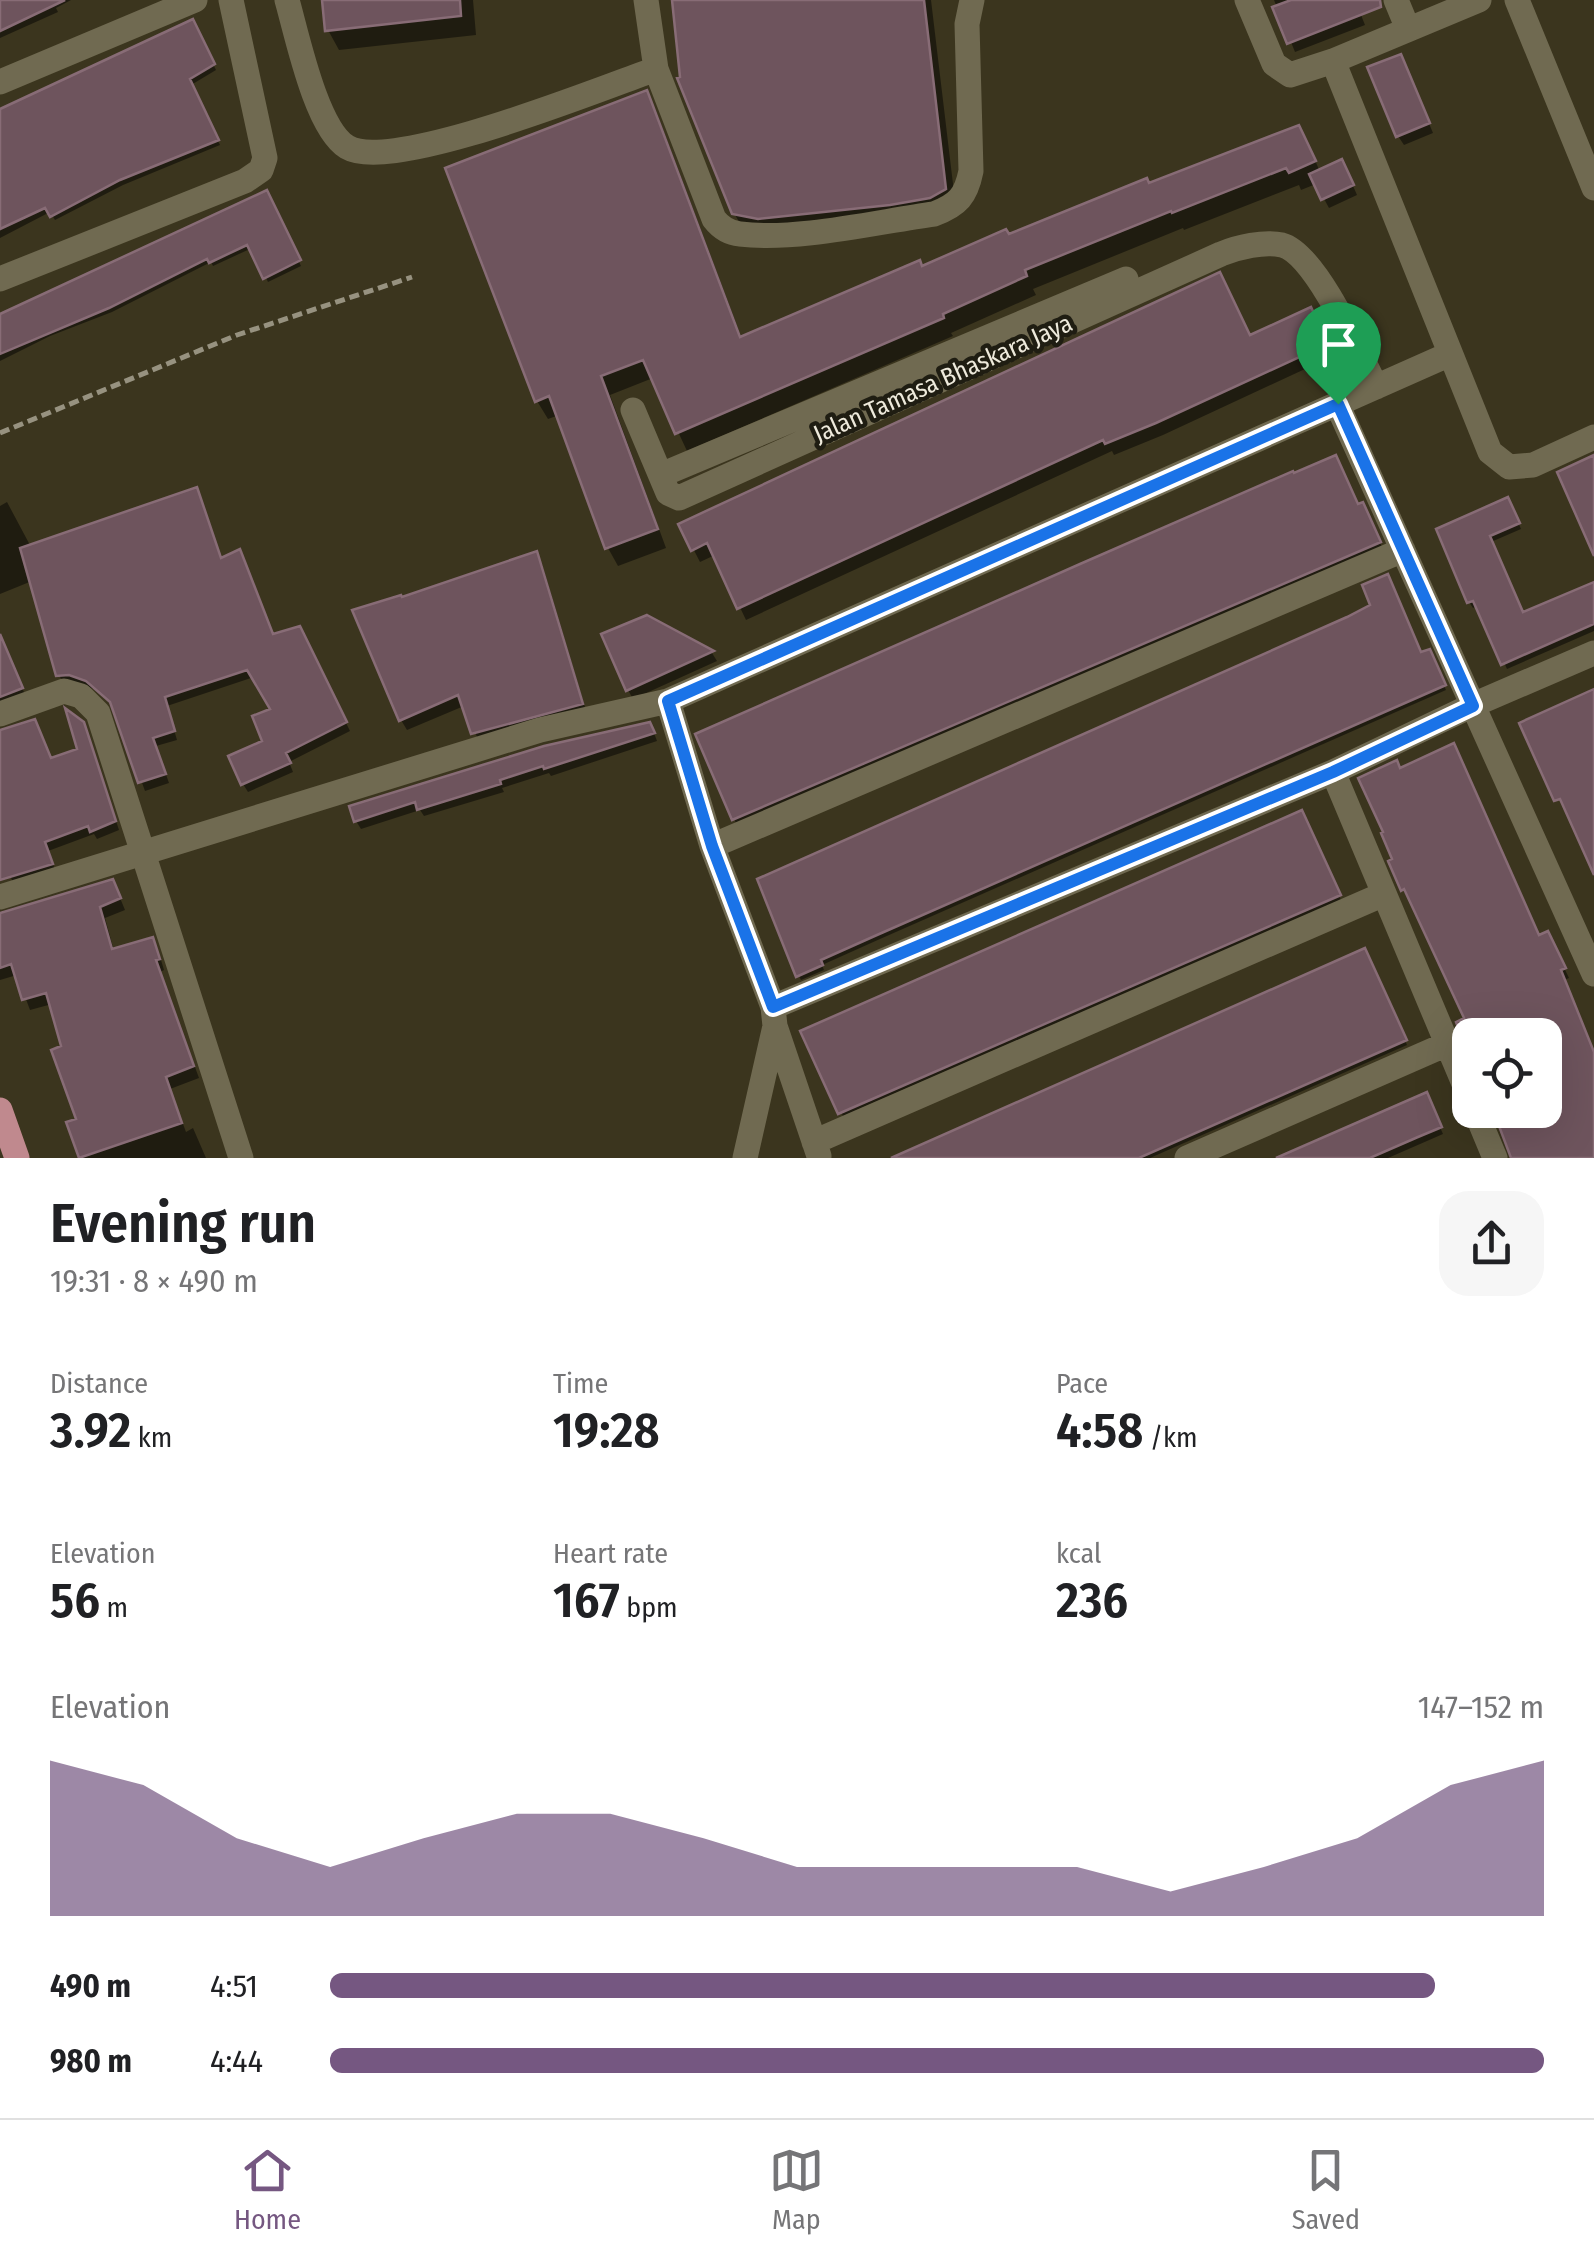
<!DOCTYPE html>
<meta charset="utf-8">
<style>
:root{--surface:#fff;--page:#f6f6f6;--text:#202124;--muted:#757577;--line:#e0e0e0;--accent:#755781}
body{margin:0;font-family:"Fira Sans Condensed",sans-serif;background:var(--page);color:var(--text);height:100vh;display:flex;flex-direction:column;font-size:38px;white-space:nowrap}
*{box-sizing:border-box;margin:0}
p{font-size:32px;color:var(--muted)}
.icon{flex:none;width:55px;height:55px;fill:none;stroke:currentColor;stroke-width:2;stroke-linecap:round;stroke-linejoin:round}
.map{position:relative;height:1158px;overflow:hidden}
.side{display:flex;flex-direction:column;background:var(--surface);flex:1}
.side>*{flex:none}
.buttons{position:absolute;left:1452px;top:1018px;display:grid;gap:20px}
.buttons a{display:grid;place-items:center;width:110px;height:110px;border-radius:20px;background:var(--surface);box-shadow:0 10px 40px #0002;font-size:50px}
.pin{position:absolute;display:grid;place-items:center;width:85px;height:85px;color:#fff;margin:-102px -42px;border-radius:50% 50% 50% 0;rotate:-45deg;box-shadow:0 0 10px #0007}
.pin .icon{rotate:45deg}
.round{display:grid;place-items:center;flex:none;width:105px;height:105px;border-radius:30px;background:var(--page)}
.overview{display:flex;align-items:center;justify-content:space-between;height:170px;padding:0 50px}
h1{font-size:55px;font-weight:600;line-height:75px}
.stats{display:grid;grid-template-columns:repeat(3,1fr);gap:15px;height:170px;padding:10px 50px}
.stats div{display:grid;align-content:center}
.stats b{font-size:50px;font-weight:600}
.stats small{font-size:28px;font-weight:400}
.stats p{font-size:28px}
.chart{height:280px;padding:20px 50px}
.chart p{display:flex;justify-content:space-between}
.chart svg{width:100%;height:180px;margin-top:10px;fill:var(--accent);opacity:.7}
ul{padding:0 50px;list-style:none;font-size:32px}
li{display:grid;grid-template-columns:160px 120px 1fr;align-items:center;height:75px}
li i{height:25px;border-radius:12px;background:var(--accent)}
.tabs{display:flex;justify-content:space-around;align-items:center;height:140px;border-top:2px solid var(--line);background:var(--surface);font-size:28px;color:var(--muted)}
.tabs a{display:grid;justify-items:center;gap:5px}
.tabs .on{color:var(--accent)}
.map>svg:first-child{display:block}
.shadow{fill:#0007}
.building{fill:#6e545d;stroke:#886c76;stroke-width:2.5}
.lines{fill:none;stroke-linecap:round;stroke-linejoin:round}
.path{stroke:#979280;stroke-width:5;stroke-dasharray:10 5;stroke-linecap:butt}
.minor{stroke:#706a51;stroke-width:25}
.major{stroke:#c0898e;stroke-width:25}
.route-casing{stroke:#fff;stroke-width:20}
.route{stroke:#1a73e8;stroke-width:12}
.labels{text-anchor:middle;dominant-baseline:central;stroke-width:9;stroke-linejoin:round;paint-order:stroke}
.street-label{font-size:25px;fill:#eeeadc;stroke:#1f1d12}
</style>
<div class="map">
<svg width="1594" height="1158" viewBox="0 0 1594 1158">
<rect width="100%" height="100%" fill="#3b351e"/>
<path class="shadow" d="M 0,0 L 71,0 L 56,8 L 58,12 L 0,38 Z
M 325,0 L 473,0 L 476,35 L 339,50 L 328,30 Z
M 673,0 L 931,0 L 956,209 L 746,234 L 734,213 L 682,78 Z
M 1274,0 L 1355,0 L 1365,25 L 1295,52 Z
M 192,22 L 216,70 L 191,85 L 220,145 L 123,185 L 55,220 L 50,212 L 0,238 L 0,112 Z
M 1405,66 L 1433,133 L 1404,145 L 1398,136 Z
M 646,93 L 656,111 L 742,339 L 1149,185 L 1309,146 L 1320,172 L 1347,172 L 1357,195 L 1329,208 L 1316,184 L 1301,190 L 1299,185 L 1184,230 L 1183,228 L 1033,289 L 1036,295 L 951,333 L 953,336 L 687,451 L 653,378 L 610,395 L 666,548 L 618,566 L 608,548 L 559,415 L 548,419 L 537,401 Z
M 266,194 L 301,266 L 268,282 L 252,248 L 213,266 L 211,262 L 112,312 L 50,336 L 0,361 L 0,316 Z
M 1316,322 L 1333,356 L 1163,435 L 1114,455 L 1112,451 L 746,620 L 715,555 L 700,562 L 681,525 L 1250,338 Z
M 7,502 L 31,547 L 221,560 L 273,636 L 304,637 L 350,731 L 289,762 L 293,772 L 248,792 L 243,784 L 265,742 L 274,710 L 254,677 L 167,706 L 177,740 L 156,746 L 169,783 L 145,791 L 115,708 L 94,689 L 75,683 L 64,684 L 59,675 L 32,581 L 0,594 L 0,506 Z
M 1511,506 L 1521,529 L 1491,542 L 1523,615 L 1594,584 L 1594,631 L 1507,669 L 1478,606 L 1473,608 L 1469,602 L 1439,530 Z
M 1357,507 L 1365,509 L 1382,547 L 736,823 L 734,819 Z
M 535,554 L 542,564 L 587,714 L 480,744 L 464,706 L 407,730 L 401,720 L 400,598 Z
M 646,618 L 712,653 L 717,661 L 633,699 L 628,690 Z
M 0,634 L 26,697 L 0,708 Z
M 1428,652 L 1446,690 L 880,939 L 822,965 L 824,970 L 801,980 L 799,976 L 760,880 Z
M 0,732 L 51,760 L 80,751 L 87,733 L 119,830 L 97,839 L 94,834 L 48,851 L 56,872 L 14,885 L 0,851 Z
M 654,733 L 657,741 L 551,776 L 549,773 L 502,788 L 504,792 L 424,816 L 420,810 L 361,829 L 356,821 L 545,748 Z
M 1301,813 L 1341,900 L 843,1116 L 803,1032 Z
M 1417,886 L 1552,943 L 1569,978 L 1564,980 L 1594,1055 L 1594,1158 L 1514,1158 L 1495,1110 L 1545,1110 L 1545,1035 L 1474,1035 L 1411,897 L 1408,898 L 1404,892 Z
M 118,893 L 125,910 L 105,918 L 114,951 L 152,940 L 158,950 L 164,970 L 160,972 L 199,1078 L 170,1089 L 186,1132 L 193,1128 L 206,1158 L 82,1158 L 69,1124 L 79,1120 L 52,1004 L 30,1010 L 17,975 L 0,980 L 0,915 Z
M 1364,951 L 1407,1045 L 1150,1158 L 895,1158 Z
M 1426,1095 L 1443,1134 L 1388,1158 L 1283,1158 Z"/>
<path class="building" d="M 0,0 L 65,0 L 0,31 Z
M 322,0 L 460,0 L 461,16 L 325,31 Z
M 672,0 L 924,0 L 946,189 L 930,198 L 890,205 L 758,219 L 732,214 L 677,78 L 680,77 Z
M 1291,0 L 1380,0 L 1381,7 L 1287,44 L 1272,7 Z
M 193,19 L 215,64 L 190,79 L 219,140 L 120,180 L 50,217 L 45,208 L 0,229 L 0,109 Z
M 1401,54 L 1430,123 L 1396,137 L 1367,67 Z
M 647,90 L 740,337 L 920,260 L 922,266 L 1006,229 L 1009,234 L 1147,178 L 1149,183 L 1299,125 L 1316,161 L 1289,173 L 1286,168 L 1172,213 L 1171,211 L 1025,270 L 1027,276 L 943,314 L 944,318 L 675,434 L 643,360 L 601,376 L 658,529 L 605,549 L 549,396 L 535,402 L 445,168 Z
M 1342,159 L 1354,185 L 1321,200 L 1309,174 Z
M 267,190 L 301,260 L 263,279 L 247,245 L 209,263 L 207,259 L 109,308 L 0,354 L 0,314 Z
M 1220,272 L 1250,335 L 1311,307 L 1328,344 L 1156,423 L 1105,444 L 1103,440 L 737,609 L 707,543 L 691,551 L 678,524 Z
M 1336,455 L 1358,504 L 1363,502 L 1381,542 L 732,820 L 695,734 L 1080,564 L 1293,471 L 1294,473 Z
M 1594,455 L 1594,556 L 1557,472 Z
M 197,487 L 221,558 L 240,549 L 273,634 L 300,626 L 347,722 L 286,753 L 291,763 L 241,785 L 228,756 L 262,741 L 252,716 L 270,709 L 247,670 L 165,697 L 175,731 L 153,738 L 166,774 L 138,783 L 110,702 L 86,681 L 69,675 L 56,676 L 20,548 Z
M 1508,497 L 1520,523 L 1490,536 L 1523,612 L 1594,582 L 1594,624 L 1501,665 L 1473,601 L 1467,603 L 1436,529 Z
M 537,551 L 583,704 L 471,734 L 458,695 L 399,721 L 352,610 L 401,595 L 402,597 Z
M 1388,574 L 1421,652 L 1430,649 L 1446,685 L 877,935 L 821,960 L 823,965 L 796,977 L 757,879 L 1347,617 L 1370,605 L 1362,585 Z
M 647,615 L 714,651 L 626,691 L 601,634 Z
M 0,634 L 23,688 L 0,697 Z
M 1594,689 L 1594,875 L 1560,799 L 1554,801 L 1519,723 Z
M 65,708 L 84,722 L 116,821 L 90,832 L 88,826 L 45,842 L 53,864 L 0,880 L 0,730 L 35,719 L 51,758 L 77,749 Z
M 650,722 L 655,733 L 544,769 L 543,766 L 500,780 L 501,784 L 417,810 L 415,802 L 354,822 L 349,806 L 544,746 Z
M 1454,743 L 1539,935 L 1548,931 L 1566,968 L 1561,970 L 1594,1052 L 1594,1158 L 1511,1158 L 1493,1110 L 1558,1110 L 1545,1083 L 1545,1035 L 1533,1035 L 1525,1020 L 1494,1035 L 1461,1035 L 1456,1022 L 1464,1018 L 1404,889 L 1401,891 L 1388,861 L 1392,859 L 1381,833 L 1383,832 L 1358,778 L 1397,760 L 1400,768 Z
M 1302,810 L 1341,895 L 838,1114 L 800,1031 Z
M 113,879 L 121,898 L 100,907 L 112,949 L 153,937 L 160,959 L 156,960 L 194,1066 L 166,1077 L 182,1123 L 79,1158 L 66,1122 L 76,1119 L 51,1050 L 61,1046 L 46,993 L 22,1000 L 11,964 L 0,968 L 0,913 Z
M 1365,948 L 1407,1040 L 1139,1158 L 891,1158 Z
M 1427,1092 L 1442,1127 L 1418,1137 L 1370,1158 L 1276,1158 Z"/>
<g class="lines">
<path class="path" d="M 0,433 L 237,335 L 412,277"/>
<path class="minor" d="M 287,0 C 297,35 316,128 347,147 C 391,174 602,88 656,69
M 646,0 L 656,69 L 714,219 C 721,228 729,233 740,234 C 797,241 876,222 934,214 C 958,205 966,196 971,171 L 967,24 L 972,0
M 1247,0 L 1274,64 L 1290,75 L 1333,61 L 1479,0
M 1396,0 L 1408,29
M 1517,0 L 1594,188
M 1333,61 L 1490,452 L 1509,467 L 1533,465 L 1594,437
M 0,82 L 195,0
M 0,279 L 245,181 L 261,170 L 265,158 L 231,0
M 1337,404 L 1594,974
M 633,410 L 668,493 L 679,498 L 1221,254 C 1238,247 1264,241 1282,245 C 1316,254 1360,355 1376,387
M 661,475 L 1126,279
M 668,701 L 712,846 L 773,1007 L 775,1026 L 819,1156
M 0,714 L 64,691 L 81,696 L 98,713 L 241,1158
M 1333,772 L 1470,1098
M 712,846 L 1403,550
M 0,897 L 540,730 L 668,701 L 1450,354
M 773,1007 L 1333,772 L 1473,705 L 1594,653
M 1475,1110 L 1495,1158
M 814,1142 L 1384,894
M 745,1158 L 775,1026
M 1187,1158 L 1447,1044"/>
<path class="major" d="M 0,1110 L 17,1158"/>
</g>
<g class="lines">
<g class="route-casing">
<path id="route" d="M 1338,404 L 1473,706 L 1333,772 L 773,1007 L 712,846 L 668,701 Z"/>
</g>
<use href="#route" class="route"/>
</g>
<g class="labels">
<g class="street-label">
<text transform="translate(943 379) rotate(-24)">Jalan Tamasa Bhaskara Jaya</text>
</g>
</g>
</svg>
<div class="buttons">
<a><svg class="icon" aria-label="locate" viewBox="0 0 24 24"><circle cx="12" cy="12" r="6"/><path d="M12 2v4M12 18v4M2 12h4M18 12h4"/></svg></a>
</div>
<div class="pin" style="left:1338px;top:404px;background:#1e9e55"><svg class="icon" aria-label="arrive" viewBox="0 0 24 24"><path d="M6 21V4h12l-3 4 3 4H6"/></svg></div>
</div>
<section class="side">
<div class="overview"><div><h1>Evening run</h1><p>19:31 · 8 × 490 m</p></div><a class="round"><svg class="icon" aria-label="share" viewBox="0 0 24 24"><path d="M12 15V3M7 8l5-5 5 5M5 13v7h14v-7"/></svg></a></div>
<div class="stats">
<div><p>Distance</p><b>3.92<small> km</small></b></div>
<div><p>Time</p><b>19:28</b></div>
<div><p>Pace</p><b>4:58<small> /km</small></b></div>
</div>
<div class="stats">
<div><p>Elevation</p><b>56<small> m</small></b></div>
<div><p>Heart rate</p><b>167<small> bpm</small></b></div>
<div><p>kcal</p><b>236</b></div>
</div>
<div class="chart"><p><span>Elevation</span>147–152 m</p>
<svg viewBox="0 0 160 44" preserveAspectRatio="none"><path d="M0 44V6L10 12L20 25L30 32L40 25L50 19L60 19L70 25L80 32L90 32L100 32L110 32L120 38L130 32L140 25L150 12L160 6V44z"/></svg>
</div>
<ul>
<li><b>490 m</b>4:51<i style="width:91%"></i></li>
<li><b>980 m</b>4:44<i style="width:100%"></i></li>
</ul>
</section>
<nav class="tabs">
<a class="on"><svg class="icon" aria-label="home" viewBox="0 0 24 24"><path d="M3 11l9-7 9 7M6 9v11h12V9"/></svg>Home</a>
<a><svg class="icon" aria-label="map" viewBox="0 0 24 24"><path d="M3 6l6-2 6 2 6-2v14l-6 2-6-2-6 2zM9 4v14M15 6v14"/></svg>Map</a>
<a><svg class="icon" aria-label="saved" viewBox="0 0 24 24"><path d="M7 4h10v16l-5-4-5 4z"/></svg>Saved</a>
</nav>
